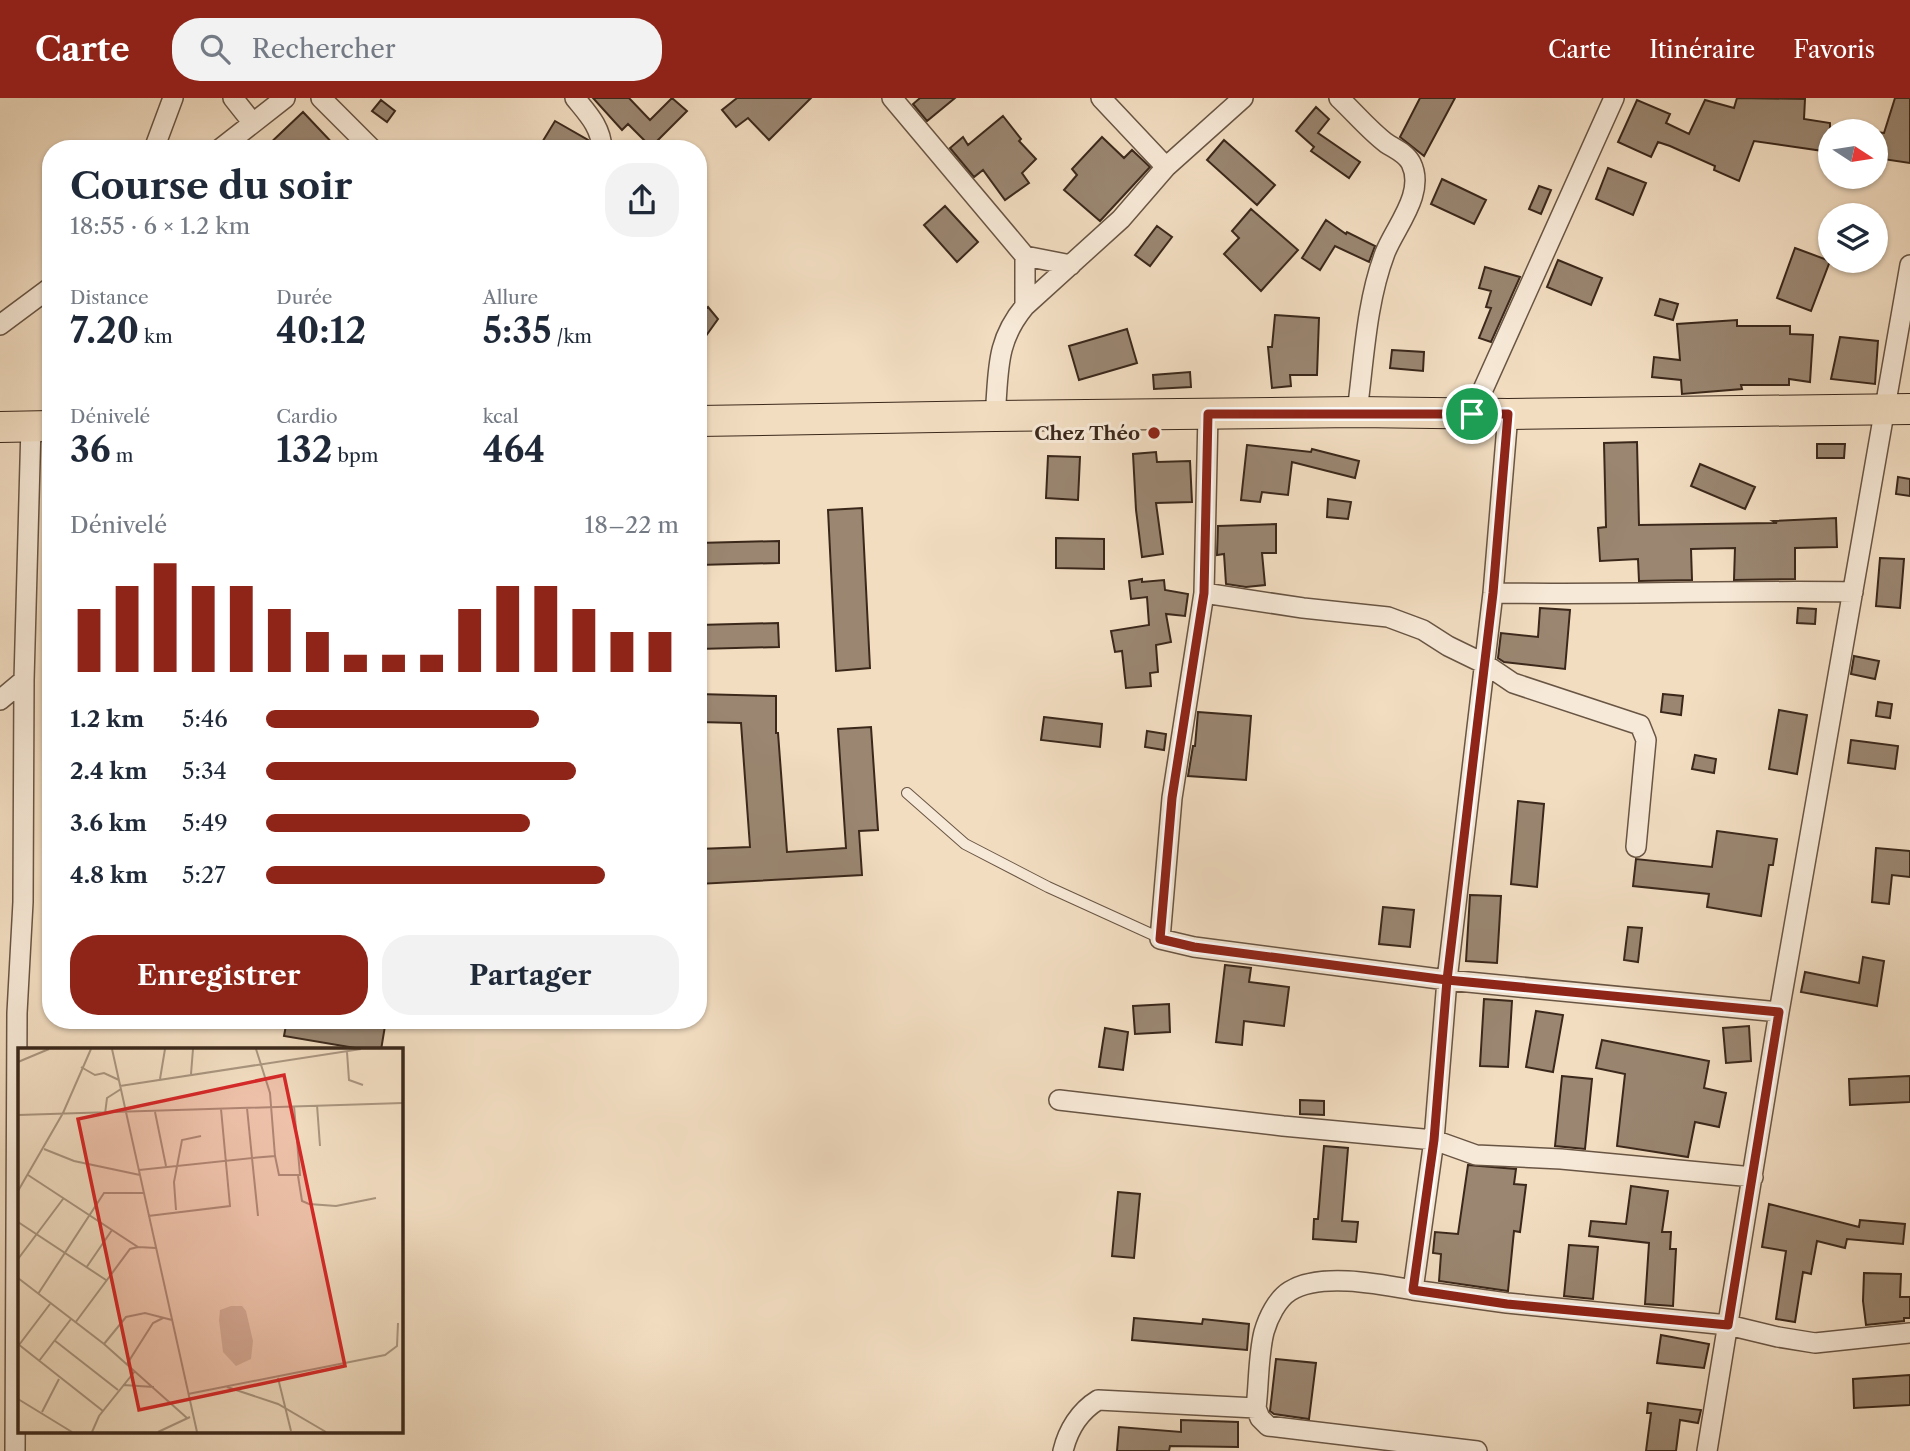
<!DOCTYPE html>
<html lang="fr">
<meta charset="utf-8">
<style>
:root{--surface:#fff;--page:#f2f2f3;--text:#1f2937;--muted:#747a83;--accent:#8f2418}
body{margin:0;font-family:"Libre Caslon Text",serif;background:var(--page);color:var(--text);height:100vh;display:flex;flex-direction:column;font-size:26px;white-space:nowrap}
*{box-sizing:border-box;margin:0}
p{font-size:23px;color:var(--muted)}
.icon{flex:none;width:38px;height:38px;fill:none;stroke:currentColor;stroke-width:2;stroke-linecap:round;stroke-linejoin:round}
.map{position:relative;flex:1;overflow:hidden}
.details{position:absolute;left:42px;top:42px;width:665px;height:889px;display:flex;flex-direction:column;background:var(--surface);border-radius:28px;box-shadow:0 2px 5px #0004}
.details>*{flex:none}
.needle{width:46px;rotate:102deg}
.buttons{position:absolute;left:1818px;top:21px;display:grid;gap:14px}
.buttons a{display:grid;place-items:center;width:70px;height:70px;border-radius:50%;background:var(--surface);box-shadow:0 2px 5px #0004;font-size:35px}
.pin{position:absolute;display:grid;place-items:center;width:60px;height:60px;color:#fff;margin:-30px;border:4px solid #fff;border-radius:50%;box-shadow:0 2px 7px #0007}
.round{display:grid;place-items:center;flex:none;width:74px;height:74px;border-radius:28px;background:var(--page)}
.headline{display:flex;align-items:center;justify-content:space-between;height:119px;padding:0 28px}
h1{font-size:38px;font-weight:700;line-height:52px}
.stats{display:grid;grid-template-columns:repeat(3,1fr);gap:10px;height:119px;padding:7px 28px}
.stats div{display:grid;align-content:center}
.stats b{font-size:35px;font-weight:700}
.stats small{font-size:19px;font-weight:400}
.stats p{font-size:19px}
.chart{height:196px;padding:14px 28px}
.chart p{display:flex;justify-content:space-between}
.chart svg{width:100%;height:126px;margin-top:7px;stroke:var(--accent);stroke-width:6}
.action{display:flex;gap:14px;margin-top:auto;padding:14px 28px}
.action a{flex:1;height:80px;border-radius:28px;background:var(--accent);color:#fff;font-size:28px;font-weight:700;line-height:80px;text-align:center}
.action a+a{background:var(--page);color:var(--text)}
ul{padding:0 28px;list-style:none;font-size:23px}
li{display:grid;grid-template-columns:112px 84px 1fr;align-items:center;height:52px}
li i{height:18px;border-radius:9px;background:var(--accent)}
header{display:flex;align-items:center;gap:42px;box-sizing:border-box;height:98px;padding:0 35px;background:var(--accent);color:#fff}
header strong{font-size:33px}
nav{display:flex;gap:38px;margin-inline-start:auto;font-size:24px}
.search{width:490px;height:63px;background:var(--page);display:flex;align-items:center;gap:18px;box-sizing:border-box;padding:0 24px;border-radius:28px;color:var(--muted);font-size:26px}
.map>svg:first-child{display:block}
.building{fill:#9a8671;stroke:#3b281b;stroke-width:2}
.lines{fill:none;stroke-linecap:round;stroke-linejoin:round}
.lane-casing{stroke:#695544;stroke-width:12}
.street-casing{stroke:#695544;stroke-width:22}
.primary-casing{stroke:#3b281b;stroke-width:32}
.lane{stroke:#f7e9d7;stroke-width:10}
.street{stroke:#f7e9d7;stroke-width:19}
.primary{stroke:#f2ddc1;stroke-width:30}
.route-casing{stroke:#fff;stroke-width:14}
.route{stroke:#8f2418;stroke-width:9}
.poi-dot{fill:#8f2418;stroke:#f7e9d7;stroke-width:2.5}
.labels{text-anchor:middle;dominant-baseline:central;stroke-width:6;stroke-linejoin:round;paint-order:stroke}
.poi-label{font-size:19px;font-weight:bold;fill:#3b281b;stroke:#f7e9d7;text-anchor:end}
.inset-road{fill:none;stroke:#a9957f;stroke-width:2}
.view{fill:#d62828;fill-opacity:0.15;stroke:#d62828;stroke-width:3.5}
.inset-edge{fill:none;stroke:#3b281b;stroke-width:3.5}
</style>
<header>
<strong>Carte</strong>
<div class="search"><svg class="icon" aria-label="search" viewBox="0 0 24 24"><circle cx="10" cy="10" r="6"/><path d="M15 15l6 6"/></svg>Rechercher</div>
<nav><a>Carte</a><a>Itinéraire</a><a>Favoris</a></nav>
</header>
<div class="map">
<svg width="1910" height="1353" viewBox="0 0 1910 1353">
<rect width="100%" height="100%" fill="#f2ddc1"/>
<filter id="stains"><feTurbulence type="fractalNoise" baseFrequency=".00286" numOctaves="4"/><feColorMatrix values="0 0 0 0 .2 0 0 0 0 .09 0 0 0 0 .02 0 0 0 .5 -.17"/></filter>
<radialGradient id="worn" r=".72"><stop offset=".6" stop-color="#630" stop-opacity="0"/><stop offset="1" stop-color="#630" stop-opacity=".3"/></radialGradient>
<path class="building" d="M 593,0 L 629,0 L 650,22 L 672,0 L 687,13 L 651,49 L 628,26 L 622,32 Z
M 737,0 L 811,0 L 769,42 L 748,20 L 736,29 L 722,12 Z
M 920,0 L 955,0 L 927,23 L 913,6 Z
M 1420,0 L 1455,0 L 1424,58 L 1400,39 Z
M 1737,0 L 1805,1 L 1804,21 L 1830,25 L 1830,54 L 1754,43 L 1739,83 L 1714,72 L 1715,68 L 1670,48 L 1658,44 L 1651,59 L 1618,44 L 1637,2 L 1670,16 L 1666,25 L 1689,36 L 1705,2 L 1734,10 Z
M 1895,0 L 1910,0 L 1910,65 L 1876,60 L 1876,34 L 1884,35 Z
M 381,2 L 395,13 L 387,24 L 372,13 Z
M 1316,9 L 1329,21 L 1318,35 L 1360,64 L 1349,80 L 1311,53 L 1314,49 L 1296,33 Z
M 303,14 L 338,51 L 264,51 Z
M 1003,18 L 1021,41 L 1019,43 L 1036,61 L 1022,75 L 1029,85 L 1005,102 L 983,72 L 974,79 L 950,50 L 963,39 L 968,47 Z
M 555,23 L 588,42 L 590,51 L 538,51 Z
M 1102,39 L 1124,60 L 1132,52 L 1150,69 L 1100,123 L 1064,92 L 1077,77 L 1072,71 Z
M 1224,42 L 1275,87 L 1257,107 L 1207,62 Z
M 1608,70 L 1646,85 L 1633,117 L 1596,101 Z
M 1442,81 L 1486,102 L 1474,126 L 1431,106 Z
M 1539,88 L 1551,92 L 1541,116 L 1529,111 Z
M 945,108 L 978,144 L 957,164 L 924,127 Z
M 1251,111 L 1298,152 L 1261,193 L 1224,156 L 1239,140 L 1232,133 Z
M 1326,122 L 1346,136 L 1347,134 L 1375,148 L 1369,164 L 1335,148 L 1320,172 L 1302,160 Z
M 1157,128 L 1172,139 L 1150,168 L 1135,157 Z
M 1795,150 L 1830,163 L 1811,213 L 1777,200 Z
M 1558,162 L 1602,180 L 1591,207 L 1547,189 Z
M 1485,169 L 1520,179 L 1491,244 L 1479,240 L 1491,210 L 1486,209 L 1491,193 L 1479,190 Z
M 1660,201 L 1678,206 L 1673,222 L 1655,217 Z
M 708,209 L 718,221 L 698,249 L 698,217 Z
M 1275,217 L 1319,220 L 1317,277 L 1290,277 L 1291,288 L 1272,290 L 1268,249 L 1272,249 Z
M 1737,222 L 1737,228 L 1790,228 L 1790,236 L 1813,237 L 1810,284 L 1789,281 L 1789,287 L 1741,287 L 1742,291 L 1682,296 L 1681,282 L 1652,279 L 1654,259 L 1680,262 L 1677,226 Z
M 1127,231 L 1137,265 L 1079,282 L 1069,248 Z
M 1840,239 L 1878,243 L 1875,286 L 1831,281 Z
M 1392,252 L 1424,254 L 1423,273 L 1390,270 Z
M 1190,274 L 1191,289 L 1154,291 L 1153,277 Z
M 1637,344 L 1639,427 L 1774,425 L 1777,425 L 1773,423 L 1836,420 L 1837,449 L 1795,450 L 1795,481 L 1734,482 L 1735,450 L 1691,451 L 1692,482 L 1639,483 L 1638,461 L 1600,463 L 1598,430 L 1606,429 L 1604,345 Z
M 1817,346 L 1845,346 L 1844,360 L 1817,360 Z
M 1247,347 L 1311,354 L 1312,351 L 1359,363 L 1355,380 L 1292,364 L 1288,397 L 1262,394 L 1260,404 L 1241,402 Z
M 1156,354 L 1157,364 L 1190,363 L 1192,404 L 1156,405 L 1163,456 L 1142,459 L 1136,412 L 1133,356 Z
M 1048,358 L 1080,359 L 1078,402 L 1046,400 Z
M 1700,366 L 1755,389 L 1745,411 L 1691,388 Z
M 1898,379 L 1910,381 L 1910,398 L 1896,396 Z
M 1328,401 L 1351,404 L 1348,421 L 1327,419 Z
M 862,410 L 870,570 L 836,573 L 828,412 Z
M 1276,426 L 1276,455 L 1262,455 L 1265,487 L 1246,489 L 1226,486 L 1224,456 L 1217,457 L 1218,428 Z
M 1056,440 L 1104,441 L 1104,471 L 1056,470 Z
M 779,443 L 779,465 L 698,467 L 698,445 Z
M 1880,460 L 1904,461 L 1900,510 L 1876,508 Z
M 1142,481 L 1142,484 L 1164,482 L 1165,492 L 1188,496 L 1185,518 L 1166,516 L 1171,544 L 1156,547 L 1158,574 L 1150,575 L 1151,588 L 1126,590 L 1122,553 L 1115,554 L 1111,533 L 1149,527 L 1147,499 L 1131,501 L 1129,483 Z
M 1540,510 L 1570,512 L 1565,571 L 1504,564 L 1498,560 L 1501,535 L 1538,539 Z
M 1798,510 L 1816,511 L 1815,526 L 1797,525 Z
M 778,525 L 779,549 L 698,551 L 698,527 Z
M 1854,558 L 1879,563 L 1875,581 L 1851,576 Z
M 698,596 L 776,598 L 776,635 L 778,635 L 787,754 L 846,750 L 838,631 L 871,629 L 878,732 L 859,733 L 862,777 L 698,786 L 698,751 L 750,749 L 741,625 L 698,624 Z
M 1663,596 L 1683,598 L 1681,617 L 1661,614 Z
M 1878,604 L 1892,606 L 1890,620 L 1876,618 Z
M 1779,612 L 1807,617 L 1797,676 L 1769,671 Z
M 1198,614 L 1251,618 L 1246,682 L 1188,678 L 1193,648 L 1195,648 Z
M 1044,619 L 1102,626 L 1100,649 L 1041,642 Z
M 1147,633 L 1166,636 L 1164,652 L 1145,649 Z
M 1851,642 L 1898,648 L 1895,671 L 1848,665 Z
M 1695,657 L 1716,661 L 1714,675 L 1692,671 Z
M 1518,703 L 1544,706 L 1537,789 L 1511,786 Z
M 1717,733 L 1777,741 L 1773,767 L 1769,767 L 1761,818 L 1707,809 L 1709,796 L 1633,788 L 1636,761 L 1712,769 Z
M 1876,750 L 1910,753 L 1910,779 L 1892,777 L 1889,806 L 1872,804 Z
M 1470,797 L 1501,798 L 1497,865 L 1466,863 Z
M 1383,809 L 1414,812 L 1410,849 L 1379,846 Z
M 1628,829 L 1642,830 L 1638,864 L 1624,862 Z
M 1863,859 L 1884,863 L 1877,908 L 1801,894 L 1805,874 L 1859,885 Z
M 1225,867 L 1251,870 L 1249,884 L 1289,889 L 1284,928 L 1244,923 L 1242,947 L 1216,944 Z
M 1484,901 L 1512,903 L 1508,969 L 1480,968 Z
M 1169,906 L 1170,934 L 1135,936 L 1133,908 Z
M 1536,913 L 1563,917 L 1553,974 L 1526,969 Z
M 287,922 L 386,922 L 381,952 L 367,952 L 284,938 Z
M 1749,928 L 1751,963 L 1726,965 L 1723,930 Z
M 1105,930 L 1128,934 L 1123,972 L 1099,969 Z
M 1602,942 L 1709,963 L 1704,990 L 1726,995 L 1719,1029 L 1695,1024 L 1688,1059 L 1617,1048 L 1625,976 L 1596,970 Z
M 1562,978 L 1592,981 L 1585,1051 L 1555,1048 Z
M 1910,978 L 1910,1004 L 1850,1007 L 1849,981 Z
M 1300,1002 L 1324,1003 L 1324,1017 L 1300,1016 Z
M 1324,1048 L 1348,1050 L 1342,1123 L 1358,1124 L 1356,1144 L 1313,1141 L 1314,1121 L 1318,1121 Z
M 1468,1067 L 1516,1071 L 1514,1086 L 1526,1087 L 1520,1134 L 1514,1133 L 1508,1193 L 1439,1183 L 1441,1156 L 1433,1155 L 1435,1134 L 1458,1136 Z
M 1631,1088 L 1668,1093 L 1662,1134 L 1671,1134 L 1670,1151 L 1676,1151 L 1673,1208 L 1645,1206 L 1649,1145 L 1589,1138 L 1591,1123 L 1626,1126 Z
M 1118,1094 L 1140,1096 L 1134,1160 L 1112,1158 Z
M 1769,1106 L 1859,1129 L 1860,1122 L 1905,1126 L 1903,1146 L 1847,1141 L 1845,1150 L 1817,1143 L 1811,1176 L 1803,1174 L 1795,1224 L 1776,1221 L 1786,1153 L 1762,1149 Z
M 1569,1147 L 1598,1149 L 1593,1201 L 1564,1198 Z
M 1864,1175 L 1901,1176 L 1900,1199 L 1910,1199 L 1910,1220 L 1904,1220 L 1904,1223 L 1866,1227 L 1863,1203 Z
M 1134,1220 L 1202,1226 L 1203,1221 L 1249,1226 L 1247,1252 L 1132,1242 Z
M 1661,1237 L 1709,1246 L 1704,1270 L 1657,1265 Z
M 1276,1261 L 1316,1265 L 1309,1321 L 1274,1316 L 1270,1313 Z
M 1910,1277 L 1910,1307 L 1854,1310 L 1853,1281 Z
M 1648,1305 L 1701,1312 L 1698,1325 L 1680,1322 L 1676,1353 L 1646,1353 L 1651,1315 L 1647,1315 Z
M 1181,1322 L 1238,1324 L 1238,1349 L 1170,1348 L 1169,1353 L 1117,1353 L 1119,1329 L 1181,1334 Z"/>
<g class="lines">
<g class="lane-casing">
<path id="lane" d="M 907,695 L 965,746 L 1048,789 L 1160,840"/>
</g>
<g class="street-casing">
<path id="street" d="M 233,0 L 252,24
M 321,0 L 372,51
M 575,0 C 588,16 601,29 602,51
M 892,0 L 1025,158 L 1025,208
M 1101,0 L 1166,69
M 1339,0 C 1355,15 1369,32 1386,45 C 1395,51 1406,55 1411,65 C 1426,95 1395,129 1385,155 C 1366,205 1364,262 1357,314
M 154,51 L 173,0
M 220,51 L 285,0
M 1025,158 L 1071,167
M 0,227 L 51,189
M 1208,316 L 1204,495 L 1172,700 L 1160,841 L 1194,849 L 1447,882 L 1779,914
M 1472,316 L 1614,0
M 995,318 C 999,273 995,244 1025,208 L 1121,121 L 1166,69 L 1243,0
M 1204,495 L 1303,510 L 1388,519 L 1423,532 L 1448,548 L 1485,566 L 1513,585 L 1640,627 L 1646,642 L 1636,749
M 1493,495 C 1613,497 1733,492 1853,494
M 0,602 L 24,582
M 1059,1002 L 1283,1028 L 1434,1042 L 1447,882 L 1493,495 L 1508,316
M 1753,1079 L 1561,1061 L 1476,1057 L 1434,1042 L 1413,1192 L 1507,1205 L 1728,1227 L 1778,1239 L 1815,1245 L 1910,1235
M 1413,1192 C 1380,1186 1320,1174 1290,1193 C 1277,1201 1268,1220 1264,1234 C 1258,1258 1259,1286 1256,1310 L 1260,1320 L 1268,1328 L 1477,1353
M 15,1353 L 17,915 L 23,804 L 24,582 L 31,328
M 1063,1353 C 1068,1332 1080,1313 1098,1302 L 1256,1310
M 1707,1353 L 1779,914 L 1910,167"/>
</g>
<g class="primary-casing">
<path id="primary" d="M 698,323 L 995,318 L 1357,314 L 1508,316 L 1910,311
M 0,329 L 51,328"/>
</g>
<use href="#lane" class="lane"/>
<use href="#street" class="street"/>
<use href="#primary" class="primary"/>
</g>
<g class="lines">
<g class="route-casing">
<path id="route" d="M 1472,316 L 1208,316 L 1204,495 L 1172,700 L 1160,841 L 1194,849 L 1447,882 L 1434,1042 L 1413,1192 L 1507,1206 L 1728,1227 L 1779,914 L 1447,882 L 1493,495 L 1508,316 L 1472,316"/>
</g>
<use href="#route" class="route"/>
</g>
<circle class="poi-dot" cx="1154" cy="335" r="7"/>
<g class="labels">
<g class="poi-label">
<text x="1140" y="335">Chez Théo</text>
</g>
</g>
<g transform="translate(18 950)">
<rect width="385" height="385" fill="#f2ddc1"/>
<path d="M 213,258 L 224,258 L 228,263 L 235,293 L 233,311 L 218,318 L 205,304 L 201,272 L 202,262 Z" fill="#d3bea5"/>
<path class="inset-road" d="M 94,1 L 179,384M 329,4 L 331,32 L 345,37M 0,14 L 31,1M 63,19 L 77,27 L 86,25 L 101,32M 173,26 L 175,1M 142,31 L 147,1M 102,38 L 343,1M 299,57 L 302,98M 229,60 L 234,110 L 257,108 L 252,45 L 238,1M 137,64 L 148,118M 87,66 L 89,50 L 103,41M 0,67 L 385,55M 26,101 L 56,113 L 122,127M 257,108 L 261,127 L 282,127 L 276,58M 121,122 L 234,110 L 240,168M 10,127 L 120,199 L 138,200M 280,128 L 284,153 L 291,156 L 318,158 L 358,150M 0,143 L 45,65 L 73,1M 158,162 L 156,134 L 164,92 L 183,88M 130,168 L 212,158 L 203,61M 0,174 L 88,232M 0,211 L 45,151M 68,220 L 94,182M 0,230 L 86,296 L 169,370M 20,246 L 86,145 L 125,145M 57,275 L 112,201 L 120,199M 36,292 L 100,342M 0,296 L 85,363M 86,296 L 108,269 L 127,265 L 154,272M 1,297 L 32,256M 21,313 L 53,271M 109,316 L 135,275 L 145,270M 260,330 L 273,383M 105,337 L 136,339M 209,339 L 260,356 L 308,384M 170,346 L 367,307 L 379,298 L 380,275M 0,351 L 54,384M 24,364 L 41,331M 74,384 L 81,368 L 117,323M 140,384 L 172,369"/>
<path class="view" d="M 266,27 L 327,318 L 121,362 L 60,71 Z"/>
<rect width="385" height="385" class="inset-edge"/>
</g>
<rect width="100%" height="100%" filter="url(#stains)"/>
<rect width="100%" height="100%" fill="url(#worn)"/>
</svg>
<div class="buttons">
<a><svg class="needle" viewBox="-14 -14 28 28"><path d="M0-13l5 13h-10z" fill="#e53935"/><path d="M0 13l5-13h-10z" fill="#747a83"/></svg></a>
<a><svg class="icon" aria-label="layers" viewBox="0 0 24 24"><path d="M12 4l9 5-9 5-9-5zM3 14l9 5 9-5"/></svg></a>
</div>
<div class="pin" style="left:1472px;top:316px;background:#1e9e55"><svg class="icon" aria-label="arrive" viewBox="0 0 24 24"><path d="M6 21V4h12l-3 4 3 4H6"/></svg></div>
<section class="details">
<div class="headline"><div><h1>Course du soir</h1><p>18:55 · 6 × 1.2 km</p></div><a class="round"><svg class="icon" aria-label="share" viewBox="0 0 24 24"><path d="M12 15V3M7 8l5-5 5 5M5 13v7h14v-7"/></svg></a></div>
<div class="stats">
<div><p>Distance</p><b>7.20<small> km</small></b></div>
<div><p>Durée</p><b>40:12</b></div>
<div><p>Allure</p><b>5:35<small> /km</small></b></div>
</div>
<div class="stats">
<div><p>Dénivelé</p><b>36<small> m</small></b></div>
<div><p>Cardio</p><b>132<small> bpm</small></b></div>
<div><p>kcal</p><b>464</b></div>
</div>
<div class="chart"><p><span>Dénivelé</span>18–22 m</p>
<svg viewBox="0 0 160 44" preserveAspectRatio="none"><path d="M5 44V22M15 44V14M25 44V6M35 44V14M45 44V14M55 44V22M65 44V30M75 44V38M85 44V38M95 44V38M105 44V22M115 44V14M125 44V14M135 44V22M145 44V30M155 44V30"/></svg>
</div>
<ul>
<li><b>1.2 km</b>5:46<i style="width:66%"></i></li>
<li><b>2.4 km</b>5:34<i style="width:75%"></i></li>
<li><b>3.6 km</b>5:49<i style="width:64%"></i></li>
<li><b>4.8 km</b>5:27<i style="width:82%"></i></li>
</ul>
<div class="action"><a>Enregistrer</a><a>Partager</a></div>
</section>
</div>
